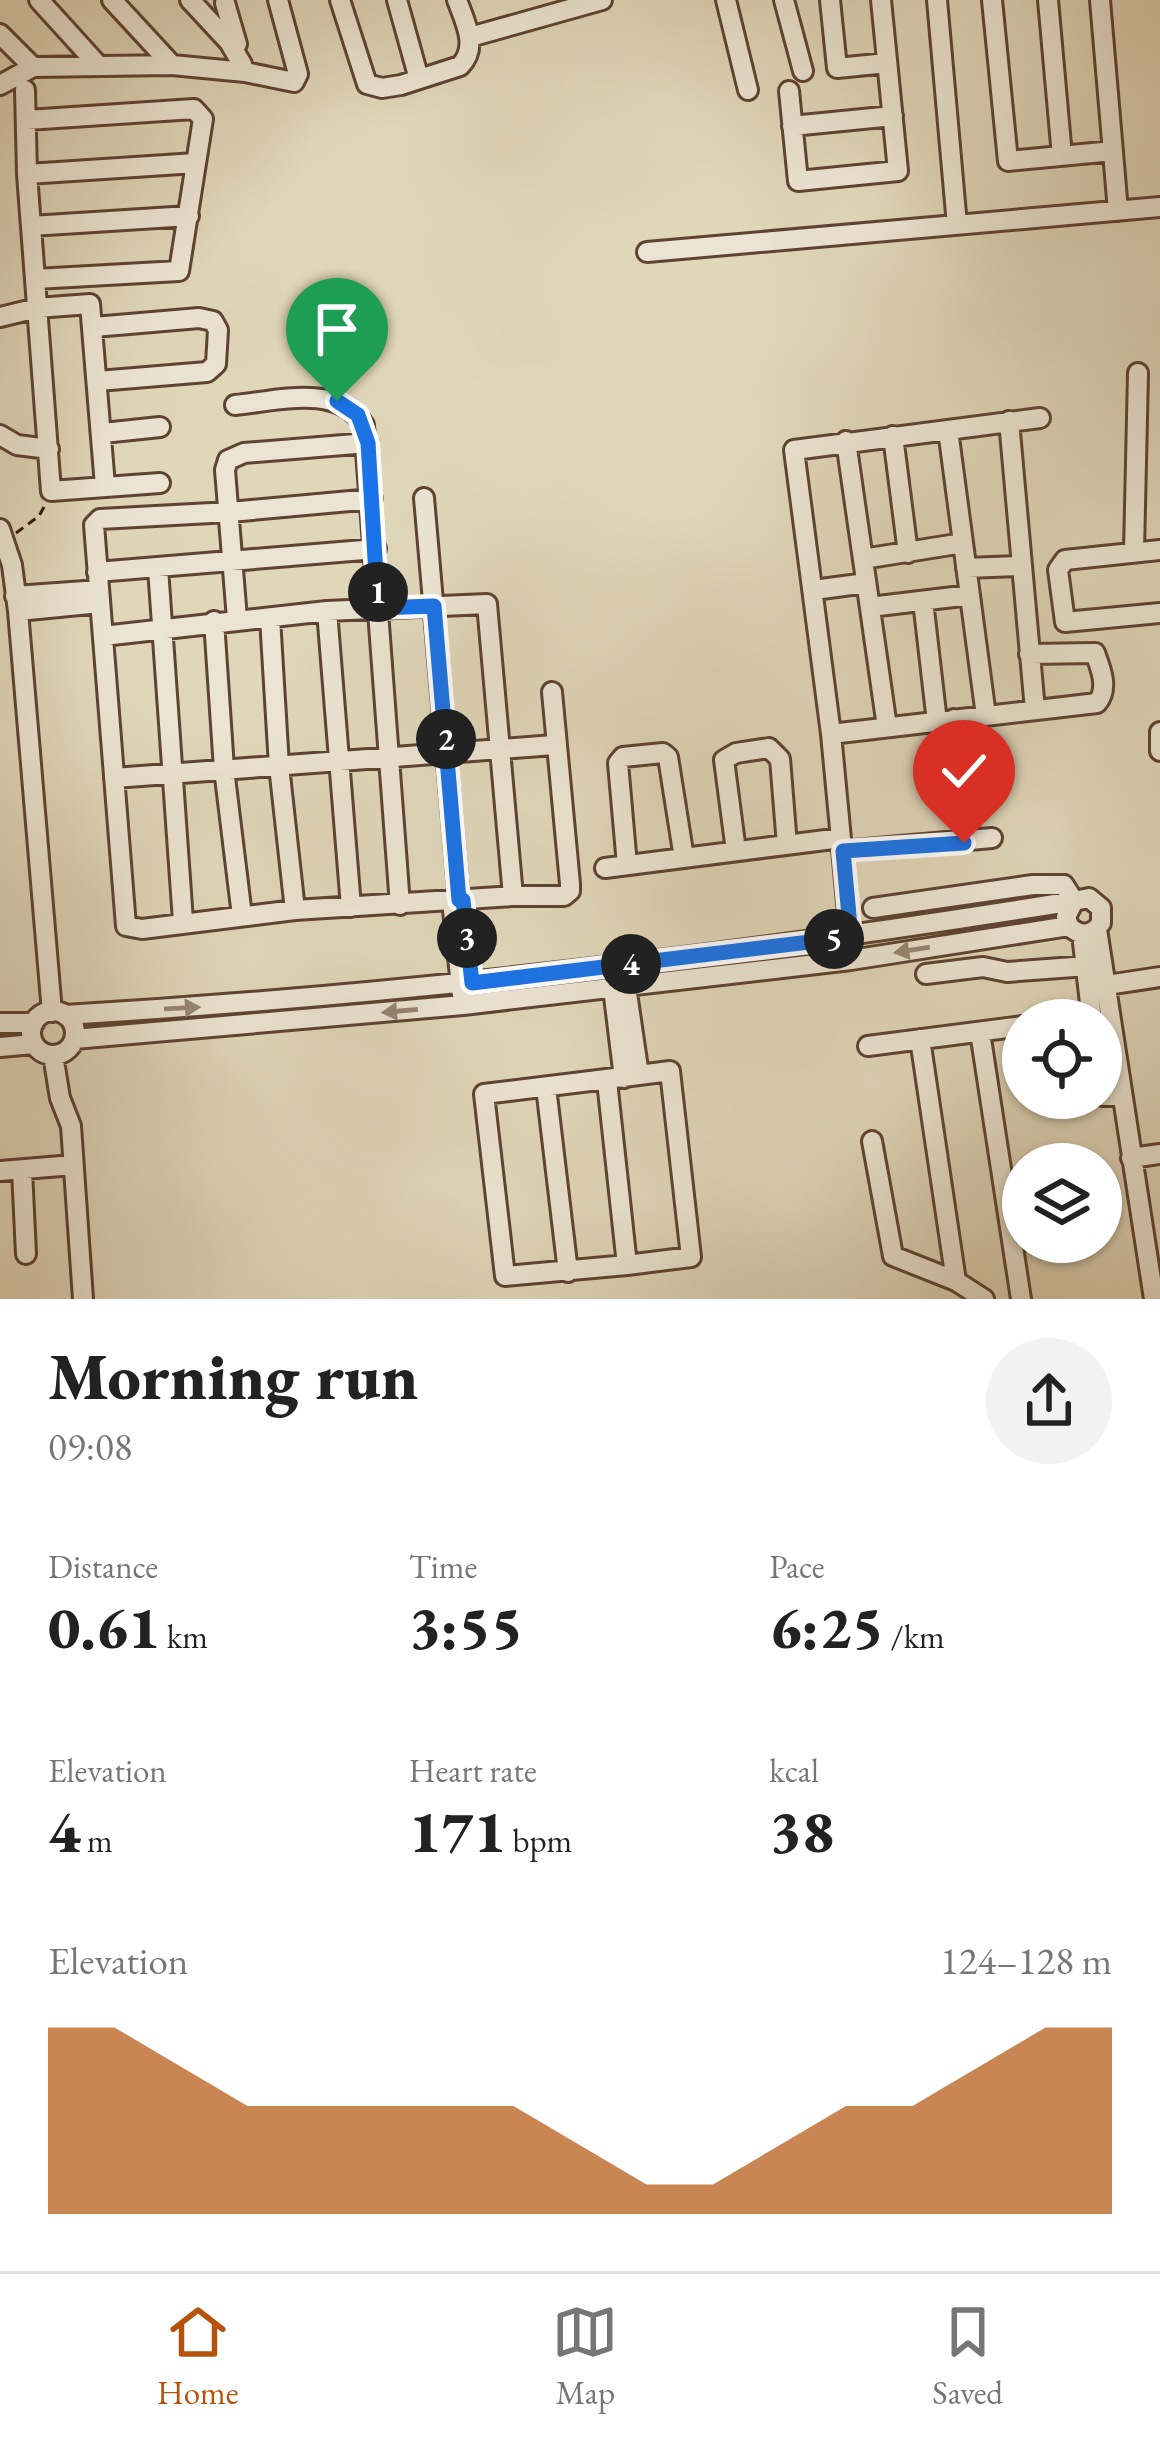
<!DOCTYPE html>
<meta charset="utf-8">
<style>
:root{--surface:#fff;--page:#f2f2f2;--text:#222;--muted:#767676;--line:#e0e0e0;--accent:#b45309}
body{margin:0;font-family:"EB Garamond",serif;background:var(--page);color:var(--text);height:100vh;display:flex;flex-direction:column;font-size:45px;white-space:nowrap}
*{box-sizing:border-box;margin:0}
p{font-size:39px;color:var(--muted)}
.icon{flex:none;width:66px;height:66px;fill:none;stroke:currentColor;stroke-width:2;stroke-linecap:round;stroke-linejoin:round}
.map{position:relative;height:1299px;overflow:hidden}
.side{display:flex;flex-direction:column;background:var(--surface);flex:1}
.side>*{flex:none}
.controls{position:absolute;left:1002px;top:999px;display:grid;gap:24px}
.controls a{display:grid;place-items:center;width:120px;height:120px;border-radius:50%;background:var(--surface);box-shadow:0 3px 9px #0004;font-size:60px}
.pin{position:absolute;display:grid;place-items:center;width:102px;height:102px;color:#fff;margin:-123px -51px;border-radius:50% 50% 50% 0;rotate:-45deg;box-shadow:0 0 12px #0007}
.pin .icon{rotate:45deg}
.km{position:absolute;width:60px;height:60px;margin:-30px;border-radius:50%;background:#222;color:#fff;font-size:33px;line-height:60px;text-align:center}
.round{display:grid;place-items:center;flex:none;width:126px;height:126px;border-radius:63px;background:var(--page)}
.overview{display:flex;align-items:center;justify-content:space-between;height:204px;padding:0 48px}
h1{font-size:66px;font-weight:800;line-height:90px}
.stats{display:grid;grid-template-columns:repeat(3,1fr);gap:18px;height:204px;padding:12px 48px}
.stats div{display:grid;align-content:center}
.stats b{font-size:60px;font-weight:800}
.stats small{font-size:33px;font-weight:400}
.stats p{font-size:33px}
.chart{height:336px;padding:24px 48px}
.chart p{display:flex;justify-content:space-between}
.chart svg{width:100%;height:216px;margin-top:12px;fill:var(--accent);opacity:.7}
.tabs{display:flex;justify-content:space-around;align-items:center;height:168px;border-top:3px solid var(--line);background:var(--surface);font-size:33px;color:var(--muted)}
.tabs a{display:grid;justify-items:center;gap:6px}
.tabs .selected{color:var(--accent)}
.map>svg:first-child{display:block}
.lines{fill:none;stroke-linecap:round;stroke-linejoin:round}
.minor-casing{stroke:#5e4232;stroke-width:24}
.path{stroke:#331105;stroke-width:3;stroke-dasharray:9 6;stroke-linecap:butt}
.minor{stroke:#ebe4d2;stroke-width:18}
.oneway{fill:#988576}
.route-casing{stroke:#fff;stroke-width:24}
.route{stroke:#1a73e8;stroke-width:15}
</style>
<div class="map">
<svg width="1160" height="1299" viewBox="0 0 1160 1299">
<rect width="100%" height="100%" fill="#e0d6b9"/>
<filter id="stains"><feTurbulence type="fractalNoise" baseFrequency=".00167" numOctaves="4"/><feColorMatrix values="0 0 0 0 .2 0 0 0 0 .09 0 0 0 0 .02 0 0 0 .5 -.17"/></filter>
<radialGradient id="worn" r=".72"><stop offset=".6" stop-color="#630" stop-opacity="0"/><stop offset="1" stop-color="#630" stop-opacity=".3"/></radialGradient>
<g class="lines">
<g class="minor-casing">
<path id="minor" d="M 39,0 L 98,65
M 112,0 L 172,65
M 190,0 L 229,42 L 242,64
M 340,0 L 367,84 L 382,88 L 401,85 L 460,66 C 479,47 465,22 457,0
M 397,0 L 419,79
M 726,0 L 748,90
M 784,0 L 803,71
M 830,0 L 837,68 L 887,63
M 937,0 L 957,225
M 992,0 L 1008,161 L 1113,151
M 1048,0 L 1062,156
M 1100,0 L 1118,211
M 225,3 L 237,44
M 0,34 L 33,67 L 172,65 L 245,72 L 294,82 L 298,74 L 278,0
M 470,37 L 602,0
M 0,85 L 33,67
M 25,90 L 27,174 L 51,491 L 160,483
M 789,91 L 798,181 L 898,171 L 881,0
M 27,120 L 194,109 L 203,119 L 179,271 L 35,279
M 792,126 L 893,116
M 27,174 L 196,163
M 31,226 L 189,216
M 647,252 L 1160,207
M 0,317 L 37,308 L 90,304 L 105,486
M 94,327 L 199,318 L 213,321 L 218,330 L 216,364 L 207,372 L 98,381
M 235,405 C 277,401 338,383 364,425 L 400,905
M 1009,421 L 1035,710
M 948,430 L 986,716
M 103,433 L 160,427
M 0,435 L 17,445 L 49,449
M 893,436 L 908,553
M 846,441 L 887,727
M 424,498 L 459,900
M 372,499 L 230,512 L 100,519 L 94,525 L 126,926 L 142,929 L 295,910 L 513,896 L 564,896 L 570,891 L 570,884 L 552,692
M 0,529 L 12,565 L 18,611 L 52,1012
M 1160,550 L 1065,560 L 1058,570 L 1065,622 L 1160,613
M 1134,551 L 1138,373
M 863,559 L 963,543
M 158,568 L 183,921
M 966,568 L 1020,566
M 97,572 L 376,549
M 814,590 L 866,583
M 15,596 L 99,590
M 923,601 L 937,722
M 870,607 L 970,595
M 18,611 L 100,603
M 327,611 L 351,907
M 270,618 L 279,766 L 295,910
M 237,619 L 225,470 L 228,460 L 244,453 L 368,443
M 214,621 L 224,769 L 242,916
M 103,636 L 327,611 L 487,604 L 513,896
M 954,719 L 964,843
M 1160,732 L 1160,751
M 831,734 L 1097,703 C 1109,689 1101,669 1095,653 L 1029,654
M 114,778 L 554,745
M 736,851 L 724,760 L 736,753 L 769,748 L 780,759 L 787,845
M 843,851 L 992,838
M 627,865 L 618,763 L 623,757 L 663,753 L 668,757 L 684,858
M 605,868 L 841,838
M 452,901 L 462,995
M 1097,929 L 1154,1299
M 1082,934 L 1092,1020
M 851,944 L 831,734 L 794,450 L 1040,418
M 926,974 L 983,967 L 1007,972 L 1101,965
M 1094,987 L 1160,977
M 613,988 L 624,1078
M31 1033a22 22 0 1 1 44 0a22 22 0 1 1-44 0Z
M 65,1015 C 403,995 739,955 1074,901 L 1064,885 L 1033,885 L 873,908
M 0,1023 L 34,1023
M 980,1032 L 1021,1299
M 74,1039 L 463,1005 L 851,960 L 1069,926 C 1080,937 1092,936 1101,923 L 1101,908 L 1089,898 L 1074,901 L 1066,917 L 1069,926
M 920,1039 L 956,1281
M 868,1046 L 1023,1026
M 0,1047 L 34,1044
M 53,1055 L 60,1098 L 71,1126 L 83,1299
M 607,1081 L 627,1265 L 505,1276 L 484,1094 L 639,1075 L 626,986
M 546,1087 L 568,1272
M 1101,1090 L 1102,1096 L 1121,1096
M 872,1141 L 893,1256 L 956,1281 L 984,1299
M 1131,1158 L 1160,1154
M 22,1170 L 26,1254
M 0,1171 L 73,1165
M 627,1265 L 691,1257 L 670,1071 L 639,1075"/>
</g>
<path class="path" d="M 16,533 L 39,516 L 44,507"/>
<use href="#minor" class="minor"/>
</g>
<defs><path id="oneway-solid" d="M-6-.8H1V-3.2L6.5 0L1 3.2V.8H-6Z" transform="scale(3)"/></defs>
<g class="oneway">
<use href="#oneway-solid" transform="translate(912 950) rotate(171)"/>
<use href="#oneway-solid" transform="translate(182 1008) rotate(-3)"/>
<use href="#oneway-solid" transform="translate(400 1011) rotate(175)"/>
</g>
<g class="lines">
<g class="route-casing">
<path id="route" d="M 337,401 L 358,415 L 368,443 L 378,608 L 434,606 L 459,900 L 463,900 L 472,983 L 851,937 L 843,851 L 964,843"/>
</g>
<use href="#route" class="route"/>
</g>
<rect width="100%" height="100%" filter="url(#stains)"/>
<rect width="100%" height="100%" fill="url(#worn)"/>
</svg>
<div class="controls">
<a><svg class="icon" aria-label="locate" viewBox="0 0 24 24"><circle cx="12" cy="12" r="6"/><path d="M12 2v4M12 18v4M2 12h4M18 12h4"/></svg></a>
<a><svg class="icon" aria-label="layers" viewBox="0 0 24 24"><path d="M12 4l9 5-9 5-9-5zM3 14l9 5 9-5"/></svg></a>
</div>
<div class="pin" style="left:337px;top:401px;background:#1e9e55"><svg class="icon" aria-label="arrive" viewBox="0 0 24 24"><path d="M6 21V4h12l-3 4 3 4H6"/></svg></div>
<div class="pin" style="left:964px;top:843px;background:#d93025"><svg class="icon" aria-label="check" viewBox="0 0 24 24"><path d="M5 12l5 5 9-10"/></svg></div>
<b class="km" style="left:378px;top:592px">1</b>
<b class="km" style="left:446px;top:739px">2</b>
<b class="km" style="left:467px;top:938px">3</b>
<b class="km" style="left:631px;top:964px">4</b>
<b class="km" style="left:834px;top:939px">5</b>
</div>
<section class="side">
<div class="overview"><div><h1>Morning run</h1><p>09:08</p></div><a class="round"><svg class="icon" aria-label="share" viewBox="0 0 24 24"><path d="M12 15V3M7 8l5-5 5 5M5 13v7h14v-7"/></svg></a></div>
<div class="stats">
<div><p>Distance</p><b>0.61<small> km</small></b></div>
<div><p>Time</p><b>3:55</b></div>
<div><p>Pace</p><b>6:25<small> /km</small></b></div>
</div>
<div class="stats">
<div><p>Elevation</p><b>4<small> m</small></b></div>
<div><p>Heart rate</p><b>171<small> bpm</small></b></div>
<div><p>kcal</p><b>38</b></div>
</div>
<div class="chart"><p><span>Elevation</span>124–128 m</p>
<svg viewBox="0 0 160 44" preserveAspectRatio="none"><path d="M0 44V6L10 6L20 14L30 22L40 22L50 22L60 22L70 22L80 30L90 38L100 38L110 30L120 22L130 22L140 14L150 6L160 6V44z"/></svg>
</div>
</section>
<nav class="tabs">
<a class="selected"><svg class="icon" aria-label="home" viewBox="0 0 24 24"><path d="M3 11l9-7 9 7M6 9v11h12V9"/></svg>Home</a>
<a><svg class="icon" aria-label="map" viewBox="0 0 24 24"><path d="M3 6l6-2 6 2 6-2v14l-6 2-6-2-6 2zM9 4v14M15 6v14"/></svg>Map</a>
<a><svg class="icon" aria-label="saved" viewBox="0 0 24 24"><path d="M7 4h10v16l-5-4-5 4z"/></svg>Saved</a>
</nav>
